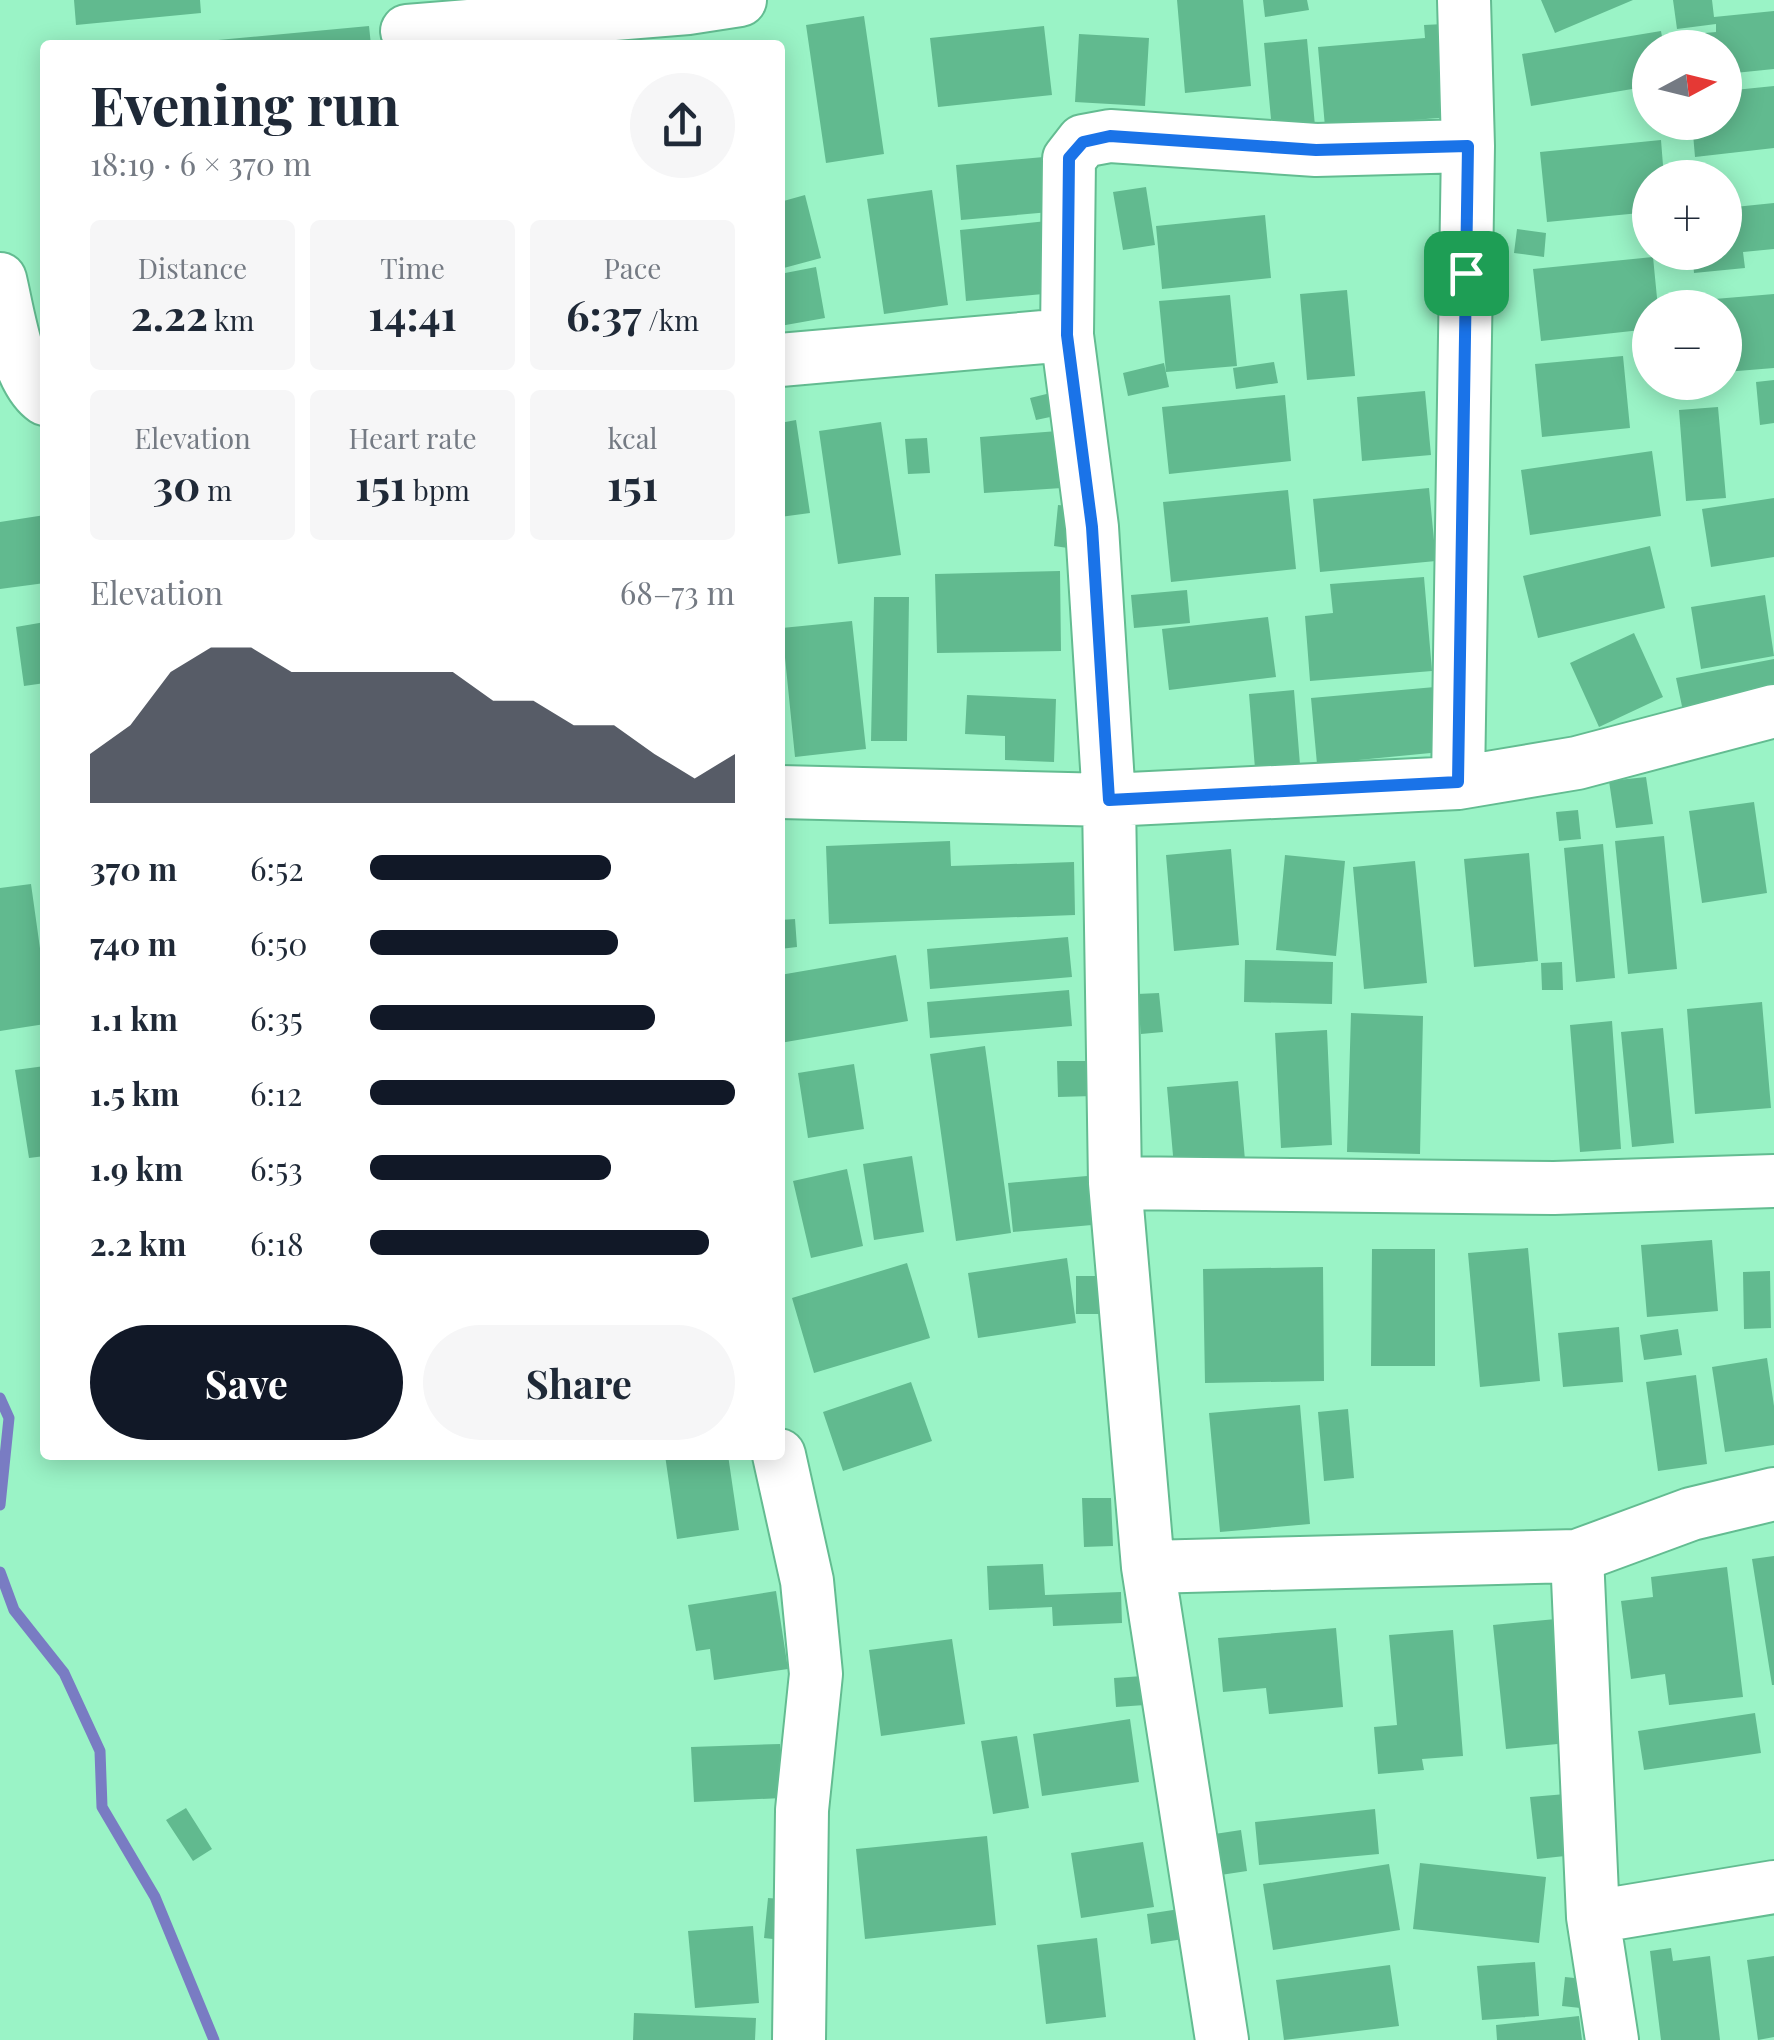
<!DOCTYPE html>
<meta charset="utf-8">
<style>
:root{--surface:#fff;--page:#f6f6f7;--text:#1f2937;--muted:#747a83;--accent:#111827}
body{margin:0;font-family:"Playfair Display",serif;background:var(--page);color:var(--text);height:100vh;display:flex;flex-direction:column;font-size:38px;white-space:nowrap}
*{box-sizing:border-box;margin:0}
p{font-size:32px;color:var(--muted)}
.icon{flex:none;width:55px;height:55px;fill:none;stroke:currentColor;stroke-width:2;stroke-linecap:round;stroke-linejoin:round}
.map{position:relative;flex:1;overflow:hidden}
.panel{position:absolute;left:40px;top:40px;width:745px;height:1420px;display:flex;flex-direction:column;background:var(--surface);border-radius:10px;box-shadow:0 5px 25px #0003}
.panel>*{flex:none}
.needle{width:65px;rotate:83deg}
.fabs{position:absolute;left:1632px;top:30px;display:grid;gap:20px}
.fabs a{display:grid;place-items:center;width:110px;height:110px;border-radius:50%;background:var(--surface);box-shadow:0 5px 25px #0003;font-size:50px}
.pin{position:absolute;display:grid;place-items:center;width:85px;height:85px;color:#fff;margin:-42px;border-radius:20px;box-shadow:0 5px 15px #0006}
.round{display:grid;place-items:center;flex:none;width:105px;height:105px;border-radius:52px;background:var(--page)}
.summary{display:flex;align-items:center;justify-content:space-between;height:170px;padding:0 50px}
h1{font-size:55px;font-weight:700;line-height:75px}
.figures{display:grid;grid-template-columns:repeat(3,1fr);gap:15px;height:170px;padding:10px 50px}
.figures div{display:grid;align-content:center;border-radius:10px;background:var(--page);text-align:center}
.figures b{font-size:42px;font-weight:700}
.figures small{font-size:28px;font-weight:400}
.figures p{font-size:28px}
.chart{height:280px;padding:20px 50px}
.chart p{display:flex;justify-content:space-between}
.chart svg{width:100%;height:180px;margin-top:10px;fill:var(--accent);opacity:.7}
.primary-button{display:flex;gap:20px;margin-top:auto;padding:20px 50px}
.primary-button a{flex:1;height:115px;border-radius:60px;background:var(--accent);color:#fff;font-size:40px;font-weight:700;line-height:115px;text-align:center}
.primary-button a+a{background:var(--page);color:var(--text)}
ul{padding:0 50px;list-style:none;font-size:32px}
li{display:grid;grid-template-columns:160px 120px 1fr;align-items:center;height:75px}
li i{height:25px;border-radius:12px;background:var(--accent)}
.map>svg:first-child{display:block}
.lines{fill:none;stroke-linecap:round;stroke-linejoin:round}
.stream{stroke:#797cc3;stroke-width:11}
.building{fill:#61ba8f}
.minor-casing{stroke:#63bc91;stroke-width:56}
.minor{stroke:#fff;stroke-width:52}
.route-casing{stroke:#fff;stroke-width:20}
.route{stroke:#1a73e8;stroke-width:12}
</style>
<div class="map">
<svg width="1774" height="2040" viewBox="0 0 1774 2040">
<rect width="100%" height="100%" fill="#9af3c6"/>
<g class="lines">
<path class="stream" d="M 0,1398 L 9,1418 L 0,1505
M 0,1572 L 14,1610 L 64,1673 L 100,1751 L 102,1807 L 155,1897 L 214,2040"/>
</g>
<path class="building" d="M 74,0 L 200,0 L 201,13 L 76,25 Z
M 1177,0 L 1243,0 L 1251,86 L 1185,93 Z
M 1263,0 L 1307,0 L 1309,10 L 1265,17 Z
M 1541,0 L 1633,0 L 1555,33 Z
M 1673,0 L 1712,0 L 1714,17 L 1774,11 L 1774,69 L 1725,74 L 1725,48 L 1684,48 L 1682,35 L 1716,32 L 1716,24 L 1677,29 Z
M 864,16 L 884,154 L 826,163 L 806,25 Z
M 1444,24 L 1451,117 L 1325,127 L 1318,47 L 1425,38 L 1424,25 Z
M 369,26 L 371,45 L 218,45 L 218,40 Z
M 1044,26 L 1052,95 L 938,107 L 930,38 Z
M 1661,31 L 1664,48 L 1650,48 L 1650,86 L 1531,106 L 1522,54 Z
M 1079,34 L 1149,38 L 1145,106 L 1075,102 Z
M 1307,39 L 1315,126 L 1272,130 L 1264,43 Z
M 1774,86 L 1774,148 L 1695,157 L 1692,122 L 1725,122 L 1725,91 Z
M 1661,140 L 1664,178 L 1650,178 L 1650,212 L 1547,222 L 1540,152 Z
M 1044,157 L 1050,212 L 961,220 L 956,165 Z
M 1146,187 L 1155,245 L 1123,250 L 1113,192 Z
M 932,190 L 948,305 L 884,314 L 867,199 Z
M 805,195 L 821,258 L 780,269 L 780,202 Z
M 1774,203 L 1774,249 L 1743,252 L 1745,268 L 1694,273 L 1692,252 L 1725,252 L 1725,208 Z
M 1265,215 L 1271,278 L 1162,289 L 1156,226 Z
M 1047,221 L 1054,293 L 966,301 L 960,230 Z
M 1517,229 L 1546,233 L 1544,257 L 1514,253 Z
M 1653,257 L 1658,308 L 1650,308 L 1650,329 L 1541,341 L 1533,269 Z
M 816,267 L 825,318 L 780,326 L 780,274 Z
M 1347,290 L 1355,376 L 1307,380 L 1300,294 Z
M 1774,294 L 1774,368 L 1725,372 L 1725,308 L 1680,308 L 1679,302 Z
M 1230,295 L 1237,366 L 1166,372 L 1159,301 Z
M 1623,356 L 1630,428 L 1542,437 L 1535,364 Z
M 1274,362 L 1278,383 L 1236,389 L 1233,368 Z
M 1164,363 L 1169,387 L 1128,396 L 1123,373 Z
M 1774,380 L 1774,423 L 1760,425 L 1756,382 Z
M 1063,390 L 1069,413 L 1036,420 L 1030,398 Z
M 1425,391 L 1431,455 L 1362,461 L 1357,397 Z
M 1285,395 L 1291,461 L 1169,474 L 1162,407 Z
M 1718,407 L 1726,498 L 1686,501 L 1679,410 Z
M 796,420 L 810,513 L 780,517 L 780,423 Z
M 881,422 L 901,555 L 838,564 L 819,431 Z
M 1058,431 L 1062,488 L 984,493 L 980,437 Z
M 927,438 L 930,473 L 908,474 L 905,439 Z
M 1652,451 L 1661,516 L 1530,535 L 1521,470 Z
M 1429,488 L 1436,561 L 1320,572 L 1313,499 Z
M 1288,490 L 1296,569 L 1171,582 L 1163,502 Z
M 1774,498 L 1774,557 L 1711,567 L 1702,509 Z
M 1058,505 L 1080,507 L 1075,549 L 1054,546 Z
M 45,515 L 45,583 L 0,589 L 0,522 Z
M 1650,546 L 1665,608 L 1538,638 L 1523,576 Z
M 1060,571 L 1061,651 L 937,653 L 935,574 Z
M 1424,577 L 1432,671 L 1310,681 L 1305,616 L 1333,613 L 1330,584 Z
M 1187,590 L 1190,623 L 1134,628 L 1131,595 Z
M 1765,595 L 1774,656 L 1701,669 L 1691,607 Z
M 874,597 L 909,597 L 907,741 L 871,741 Z
M 1268,617 L 1276,677 L 1169,690 L 1162,629 Z
M 852,621 L 866,749 L 795,757 L 782,628 Z
M 45,622 L 45,683 L 24,686 L 16,627 Z
M 1634,633 L 1663,697 L 1599,727 L 1570,663 Z
M 1774,659 L 1774,694 L 1683,711 L 1676,678 Z
M 1435,687 L 1441,752 L 1317,764 L 1311,698 Z
M 1294,690 L 1301,777 L 1256,781 L 1249,694 Z
M 967,695 L 1056,699 L 1054,762 L 1005,760 L 1005,736 L 965,734 Z
M 1646,777 L 1653,824 L 1616,828 L 1609,781 Z
M 1754,802 L 1767,893 L 1702,903 L 1689,811 Z
M 1578,810 L 1581,839 L 1559,841 L 1556,812 Z
M 1664,836 L 1677,969 L 1628,974 L 1615,841 Z
M 950,841 L 951,866 L 1074,862 L 1075,915 L 829,924 L 826,846 Z
M 1603,844 L 1615,978 L 1576,982 L 1564,848 Z
M 1231,849 L 1239,945 L 1174,951 L 1166,855 Z
M 1529,853 L 1538,961 L 1474,967 L 1464,859 Z
M 1285,855 L 1345,861 L 1336,956 L 1276,950 Z
M 1415,861 L 1427,983 L 1364,989 L 1353,867 Z
M 31,884 L 45,984 L 45,1024 L 0,1031 L 0,888 Z
M 795,919 L 797,947 L 780,949 L 780,920 Z
M 1068,937 L 1072,977 L 930,989 L 927,949 Z
M 896,955 L 908,1021 L 780,1043 L 780,975 Z
M 1245,960 L 1333,962 L 1332,1004 L 1244,1002 Z
M 1562,962 L 1563,990 L 1542,990 L 1541,963 Z
M 1069,990 L 1072,1026 L 930,1038 L 927,1002 Z
M 1159,993 L 1163,1032 L 1141,1034 L 1137,994 Z
M 1762,1002 L 1771,1108 L 1695,1114 L 1687,1009 Z
M 1351,1013 L 1423,1016 L 1420,1154 L 1347,1152 Z
M 1612,1021 L 1621,1149 L 1580,1152 L 1570,1025 Z
M 1663,1028 L 1674,1143 L 1632,1147 L 1621,1032 Z
M 1327,1030 L 1332,1145 L 1281,1148 L 1275,1033 Z
M 985,1046 L 1011,1233 L 956,1241 L 930,1054 Z
M 1057,1061 L 1092,1061 L 1093,1096 L 1058,1097 Z
M 854,1064 L 864,1129 L 808,1138 L 798,1073 Z
M 45,1066 L 45,1156 L 29,1158 L 15,1070 Z
M 1238,1081 L 1245,1160 L 1174,1167 L 1167,1087 Z
M 912,1156 L 924,1232 L 874,1240 L 863,1164 Z
M 847,1169 L 863,1246 L 811,1258 L 793,1181 Z
M 1087,1176 L 1092,1225 L 1013,1232 L 1008,1183 Z
M 1712,1240 L 1718,1311 L 1647,1317 L 1641,1245 Z
M 1528,1248 L 1540,1381 L 1480,1387 L 1468,1253 Z
M 1372,1249 L 1435,1249 L 1435,1366 L 1371,1366 Z
M 1067,1258 L 1076,1323 L 978,1338 L 968,1273 Z
M 907,1263 L 930,1338 L 814,1373 L 792,1298 Z
M 1323,1267 L 1324,1381 L 1205,1383 L 1203,1269 Z
M 1770,1271 L 1771,1328 L 1744,1329 L 1743,1272 Z
M 1076,1276 L 1105,1276 L 1105,1314 L 1076,1314 Z
M 1619,1327 L 1623,1382 L 1563,1387 L 1558,1333 Z
M 1678,1329 L 1682,1355 L 1644,1360 L 1640,1335 Z
M 1767,1358 L 1774,1406 L 1774,1445 L 1725,1452 L 1712,1367 Z
M 1696,1375 L 1707,1464 L 1658,1471 L 1646,1382 Z
M 911,1382 L 932,1441 L 843,1471 L 823,1412 Z
M 1300,1405 L 1310,1524 L 1220,1532 L 1209,1413 Z
M 1348,1409 L 1354,1478 L 1324,1481 L 1318,1412 Z
M 665,1455 L 728,1455 L 739,1530 L 677,1539 Z
M 1082,1498 L 1111,1498 L 1113,1546 L 1084,1547 Z
M 1774,1556 L 1774,1685 L 1772,1685 L 1752,1559 Z
M 1043,1564 L 1045,1595 L 1121,1592 L 1122,1623 L 1053,1626 L 1052,1607 L 989,1610 L 987,1566 Z
M 1727,1567 L 1743,1697 L 1669,1705 L 1665,1674 L 1631,1679 L 1621,1601 L 1653,1597 L 1651,1577 Z
M 776,1591 L 788,1669 L 714,1680 L 710,1649 L 696,1651 L 688,1605 Z
M 1556,1619 L 1568,1743 L 1506,1749 L 1493,1625 Z
M 1336,1628 L 1343,1707 L 1269,1714 L 1266,1688 L 1223,1692 L 1218,1638 Z
M 1453,1630 L 1463,1756 L 1422,1759 L 1424,1770 L 1378,1774 L 1374,1727 L 1397,1725 L 1389,1635 Z
M 952,1639 L 965,1724 L 881,1736 L 869,1650 Z
M 1143,1676 L 1145,1705 L 1116,1707 L 1114,1678 Z
M 1755,1713 L 1761,1753 L 1644,1770 L 1638,1731 Z
M 1130,1719 L 1139,1782 L 1042,1796 L 1033,1734 Z
M 1017,1736 L 1029,1808 L 993,1814 L 981,1741 Z
M 780,1744 L 782,1798 L 694,1802 L 691,1747 Z
M 1578,1793 L 1584,1854 L 1537,1859 L 1530,1797 Z
M 186,1808 L 212,1849 L 193,1861 L 166,1820 Z
M 1375,1809 L 1379,1854 L 1259,1865 L 1255,1822 Z
M 1241,1830 L 1247,1871 L 1214,1876 L 1208,1835 Z
M 987,1836 L 996,1925 L 865,1939 L 856,1849 Z
M 1143,1842 L 1154,1907 L 1081,1918 L 1071,1853 Z
M 1420,1863 L 1546,1877 L 1539,1943 L 1413,1929 Z
M 1389,1864 L 1400,1930 L 1273,1950 L 1263,1884 Z
M 768,1898 L 794,1900 L 790,1941 L 764,1938 Z
M 1186,1908 L 1190,1938 L 1151,1944 L 1147,1914 Z
M 753,1926 L 759,2003 L 695,2008 L 688,1931 Z
M 1097,1938 L 1106,2017 L 1046,2024 L 1037,1945 Z
M 1671,1948 L 1673,1961 L 1710,1956 L 1720,2040 L 1661,2040 L 1650,1951 Z
M 1774,1956 L 1774,2037 L 1758,2040 L 1747,1960 Z
M 1535,1962 L 1539,2016 L 1482,2020 L 1477,1966 Z
M 1390,1965 L 1399,2026 L 1284,2040 L 1276,1980 Z
M 1565,1977 L 1593,1980 L 1590,2009 L 1562,2006 Z
M 634,2013 L 756,2018 L 755,2040 L 633,2040 Z
M 1579,2016 L 1582,2040 L 1497,2040 L 1496,2025 Z"/>
<g class="lines">
<g class="minor-casing">
<path id="minor" d="M 407,31 L 688,8 L 740,0
M 0,279 C 8,312 17,380 45,399
M 780,360 L 1067,335
M 1458,783 L 1468,146 L 1464,0
M 780,792 L 1109,800 L 1458,783 L 1577,763 L 1774,711
M 1115,1183 L 1554,1188 L 1774,1181
M 779,1455 L 807,1581 L 816,1674 L 802,1810 L 799,2040
M 1577,1556 L 1593,1917 L 1612,2040
M 1148,1567 L 1577,1556 L 1691,1514 L 1774,1494
M 1593,1917 L 1774,1887
M 1222,2040 L 1148,1567 L 1115,1183 L 1109,800 L 1092,527 L 1067,335 L 1069,159 L 1083,141 L 1110,136 L 1316,150 L 1468,146"/>
</g>
<use href="#minor" class="minor"/>
</g>
<g class="lines">
<g class="route-casing">
<path id="route" d="M 1110,136 L 1316,150 L 1468,146 L 1458,782 L 1109,800 L 1092,527 L 1067,335 L 1069,158 L 1083,142 Z"/>
</g>
<use href="#route" class="route"/>
</g>
</svg>
<div class="fabs">
<a><svg class="needle" viewBox="-14 -14 28 28"><path d="M0-13l5 13h-10z" fill="#e53935"/><path d="M0 13l5-13h-10z" fill="#747a83"/></svg></a>
<a>+</a>
<a>−</a>
</div>
<div class="pin" style="left:1466px;top:273px;background:#1e9e55"><svg class="icon" aria-label="arrive" viewBox="0 0 24 24"><path d="M6 21V4h12l-3 4 3 4H6"/></svg></div>
<section class="panel">
<div class="summary"><div><h1>Evening run</h1><p>18:19 · 6 × 370 m</p></div><a class="round"><svg class="icon" aria-label="share" viewBox="0 0 24 24"><path d="M12 15V3M7 8l5-5 5 5M5 13v7h14v-7"/></svg></a></div>
<div class="figures">
<div><p>Distance</p><b>2.22<small> km</small></b></div>
<div><p>Time</p><b>14:41</b></div>
<div><p>Pace</p><b>6:37<small> /km</small></b></div>
</div>
<div class="figures">
<div><p>Elevation</p><b>30<small> m</small></b></div>
<div><p>Heart rate</p><b>151<small> bpm</small></b></div>
<div><p>kcal</p><b>151</b></div>
</div>
<div class="chart"><p><span>Elevation</span>68–73 m</p>
<svg viewBox="0 0 160 44" preserveAspectRatio="none"><path d="M0 44V32L10 25L20 12L30 6L40 6L50 12L60 12L70 12L80 12L90 12L100 19L110 19L120 25L130 25L140 32L150 38L160 32V44z"/></svg>
</div>
<ul>
<li><b>370 m</b>6:52<i style="width:66%"></i></li>
<li><b>740 m</b>6:50<i style="width:68%"></i></li>
<li><b>1.1 km</b>6:35<i style="width:78%"></i></li>
<li><b>1.5 km</b>6:12<i style="width:100%"></i></li>
<li><b>1.9 km</b>6:53<i style="width:66%"></i></li>
<li><b>2.2 km</b>6:18<i style="width:93%"></i></li>
</ul>
<div class="primary-button"><a>Save</a><a>Share</a></div>
</section>
</div>
